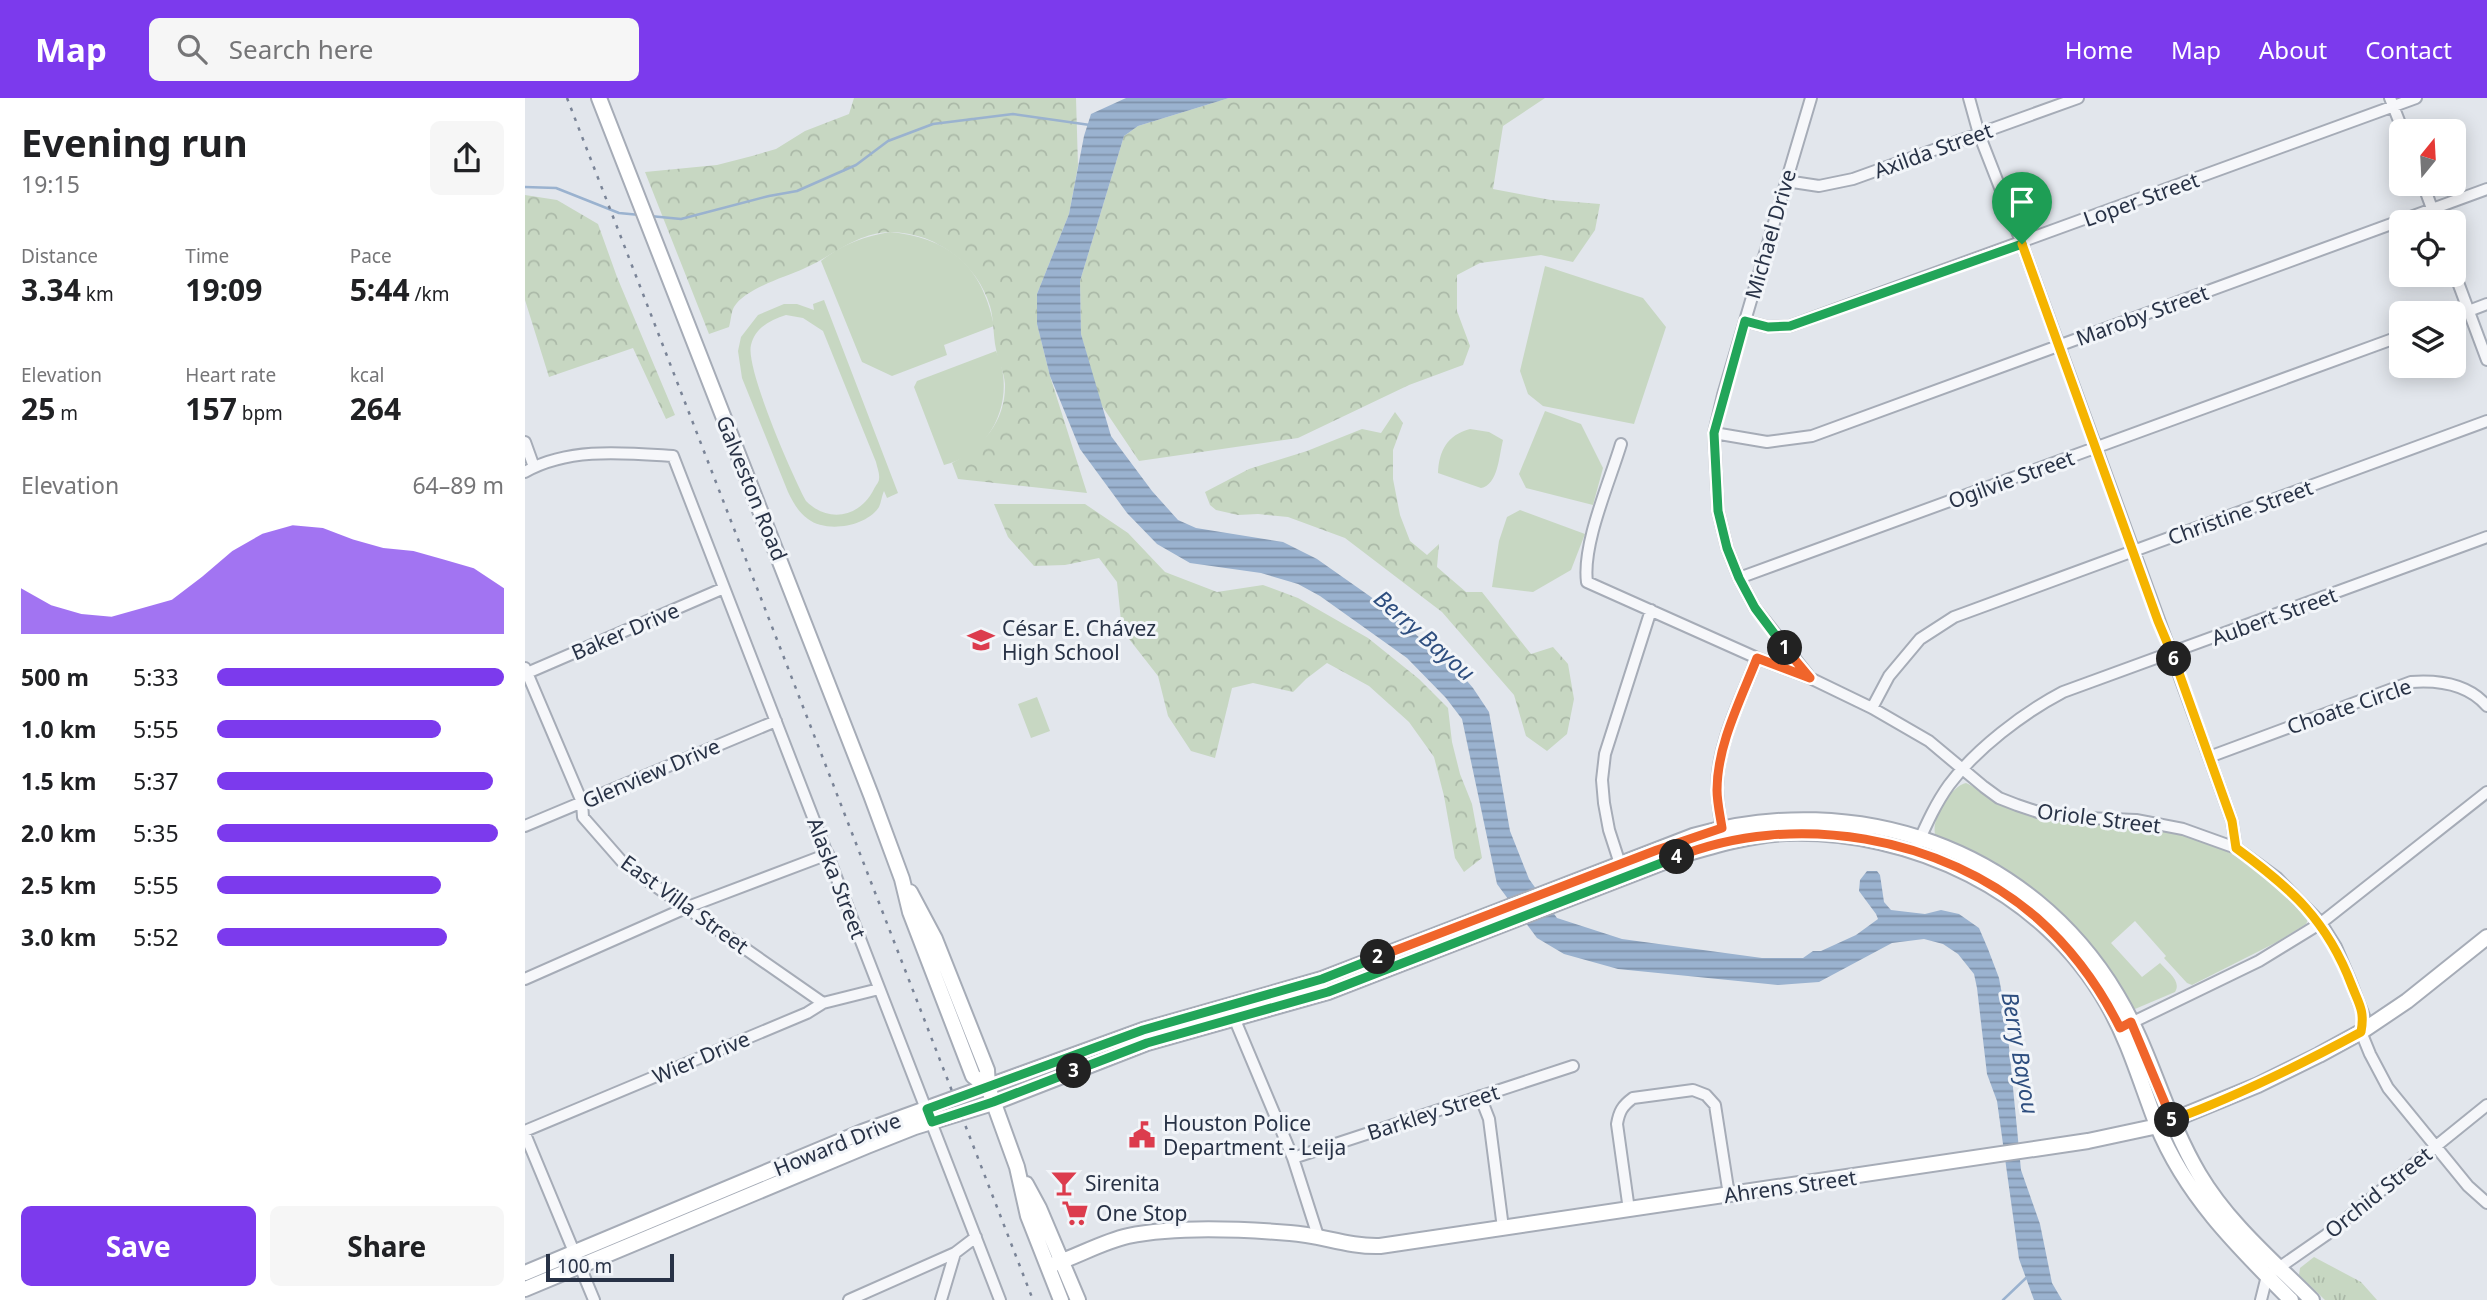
<!DOCTYPE html>
<meta charset="utf-8">
<style>
:root{--surface:#fff;--page:#f6f6f6;--text:#202124;--muted:#757577;--accent:#7c3aed}
body{margin:0;font-family:"Noto Sans",sans-serif;background:var(--page);color:var(--text);height:100vh;display:flex;flex-direction:column;font-size:26px;white-space:nowrap}
*{box-sizing:border-box;margin:0}
p{font-size:23px;color:var(--muted)}
.icon{flex:none;width:38px;height:38px;fill:none;stroke:currentColor;stroke-width:2;stroke-linecap:round;stroke-linejoin:round}
.map{position:relative;flex:1;overflow:hidden}
.panel{display:flex;flex-direction:column;background:var(--surface);width:525px}
.panel>*{flex:none}
.needle{width:46px;rotate:18deg}
.controls{position:absolute;left:1864px;top:21px;display:grid;gap:14px}
.controls a{display:grid;place-items:center;width:77px;height:77px;border-radius:10px;background:var(--surface);box-shadow:0 4px 18px #0003;font-size:35px}
.scale{position:absolute;left:21px;bottom:18px;width:128px;box-sizing:border-box;padding-left:7px;border:4px solid #283246;border-top:0;font-size:19px;line-height:24px;white-space:nowrap;color:#283246;-webkit-text-stroke:5px #f2f5f9;paint-order:stroke}
.pin{position:absolute;display:grid;place-items:center;width:60px;height:60px;color:#fff;margin:-72px -30px;border-radius:50% 50% 50% 0;rotate:-45deg;box-shadow:0 0 7px #0007}
.pin .icon{rotate:45deg}
.km{position:absolute;width:35px;height:35px;margin:-18px;border-radius:50%;background:#222;color:#fff;font-size:19px;line-height:35px;text-align:center}
.round{display:grid;place-items:center;flex:none;width:74px;height:74px;border-radius:10px;background:var(--page)}
.head{display:flex;align-items:center;justify-content:space-between;height:119px;padding:0 21px}
h1{font-size:38px;font-weight:700;line-height:52px}
.figures{display:grid;grid-template-columns:repeat(3,1fr);gap:10px;height:119px;padding:7px 21px}
.figures div{display:grid;align-content:center}
.figures b{font-size:30px;font-weight:700}
.figures small{font-size:19px;font-weight:400}
.figures p{font-size:19px}
.chart{height:196px;padding:14px 21px}
.chart p{display:flex;justify-content:space-between}
.chart svg{width:100%;height:126px;margin-top:7px;fill:var(--accent);opacity:.7}
.button{display:flex;gap:14px;margin-top:auto;padding:14px 21px}
.button a{flex:1;height:80px;border-radius:10px;background:var(--accent);color:#fff;font-size:28px;font-weight:700;line-height:80px;text-align:center}
.button a+a{background:var(--page);color:var(--text)}
ul{padding:0 21px;list-style:none;font-size:23px}
li{display:grid;grid-template-columns:112px 84px 1fr;align-items:center;height:52px}
li i{height:18px;border-radius:9px;background:var(--accent)}
header{display:flex;align-items:center;gap:42px;box-sizing:border-box;height:98px;padding:0 35px;background:var(--accent);color:#fff}
header strong{font-size:33px}
nav{display:flex;gap:38px;margin-inline-start:auto;font-size:24px}
.search{width:490px;height:63px;background:var(--page);display:flex;align-items:center;gap:18px;box-sizing:border-box;padding:0 24px;border-radius:10px;color:var(--muted);font-size:26px}
main{display:flex;flex:1;min-height:0}
.map>svg:first-child{display:block}
.grass{fill:#c7d7c2;fill-rule:evenodd}
.forest{fill:url(#forest-crowns)}
.park{fill:url(#park-tufts)}
.water{fill:url(#water-rules)}
.lines{fill:none;stroke-linecap:round;stroke-linejoin:round}
.stream{stroke:#9ab2cf;stroke-width:2.5}
.street-casing{stroke:#a6acb7;stroke-width:14}
.secondary-casing{stroke:#a6acb7;stroke-width:18}
.street{stroke:#f6f7fa;stroke-width:10}
.secondary{stroke:#fff;stroke-width:14}
.rail{stroke:#7a8497;stroke-width:2.5;stroke-dasharray:3.5 7;stroke-linecap:butt}
.split-1-casing{stroke:#fff;stroke-width:14}
.split-2-casing{stroke:#fff;stroke-width:14}
.split-3-casing{stroke:#fff;stroke-width:14}
.split-4-casing{stroke:#fff;stroke-width:14}
.split-5-casing{stroke:#fff;stroke-width:14}
.split-6-casing{stroke:#fff;stroke-width:14}
.split-7-casing{stroke:#fff;stroke-width:14}
.split-1{stroke:#22a559;stroke-width:9}
.split-2{stroke:#f0652b;stroke-width:9}
.split-3{stroke:#22a559;stroke-width:9}
.split-4{stroke:#22a559;stroke-width:9}
.split-5{stroke:#f0652b;stroke-width:9}
.split-6{stroke:#f5b400;stroke-width:9}
.split-7{stroke:#f5b400;stroke-width:9}
.labels{text-anchor:middle;dominant-baseline:central;stroke-width:6;stroke-linejoin:round;paint-order:stroke}
.street-label{font-size:21px;fill:#283246;stroke:#f2f5f9}
.poi-label{font-size:21px;fill:#283246;stroke:#f2f5f9;text-anchor:start}
.water-label{font-size:23px;font-style:italic;fill:#2e4e7f;stroke:#f2f5f9}
</style>
<header>
<strong>Map</strong>
<div class="search"><svg class="icon" aria-label="search" viewBox="0 0 24 24"><circle cx="10" cy="10" r="6"/><path d="M15 15l6 6"/></svg>Search here</div>
<nav><a>Home</a><a>Map</a><a>About</a><a>Contact</a></nav>
</header>
<main>
<section class="panel">
<div class="head"><div><h1>Evening run</h1><p>19:15</p></div><a class="round"><svg class="icon" aria-label="share" viewBox="0 0 24 24"><path d="M12 15V3M7 8l5-5 5 5M5 13v7h14v-7"/></svg></a></div>
<div class="figures">
<div><p>Distance</p><b>3.34<small> km</small></b></div>
<div><p>Time</p><b>19:09</b></div>
<div><p>Pace</p><b>5:44<small> /km</small></b></div>
</div>
<div class="figures">
<div><p>Elevation</p><b>25<small> m</small></b></div>
<div><p>Heart rate</p><b>157<small> bpm</small></b></div>
<div><p>kcal</p><b>264</b></div>
</div>
<div class="chart"><p><span>Elevation</span>64–89 m</p>
<svg viewBox="0 0 160 44" preserveAspectRatio="none"><path d="M0 44V28L10 34L20 37L30 38L40 35L50 32L60 24L70 15L80 9L90 6L100 7L110 11L120 14L130 15L140 18L150 21L160 28V44z"/></svg>
</div>
<ul>
<li><b>500 m</b>5:33<i style="width:100%"></i></li>
<li><b>1.0 km</b>5:55<i style="width:78%"></i></li>
<li><b>1.5 km</b>5:37<i style="width:96%"></i></li>
<li><b>2.0 km</b>5:35<i style="width:98%"></i></li>
<li><b>2.5 km</b>5:55<i style="width:78%"></i></li>
<li><b>3.0 km</b>5:52<i style="width:80%"></i></li>
</ul>
<div class="button"><a>Save</a><a>Share</a></div>
</section>
<div class="map">
<svg width="1962" height="1202" viewBox="0 0 1962 1202">
<defs>
<pattern id="forest-crowns" width="20" height="18" patternUnits="userSpaceOnUse" patternTransform="scale(1.75)"><rect width="20" height="18" fill="#c7d7c2"/><path d="M2 6a3 3 0 1 1 6 0M12 15a3 3 0 1 1 6 0" fill="none" stroke="#abb9a8"/></pattern>
<pattern id="park-tufts" width="24" height="20" patternUnits="userSpaceOnUse" patternTransform="scale(1.75)"><rect width="24" height="20" fill="#c7d7c2"/><path d="M3 7l-1-3M5 7V3M7 7l1-3M15 17l-1-3M17 17v-4M19 17l1-3" fill="none" stroke="#abb9a8"/></pattern>
<pattern id="water-rules" width="6" height="5" patternUnits="userSpaceOnUse" patternTransform="scale(1.75)"><rect width="6" height="5" fill="#9ab2cf"/><path d="M0 2.5h6" fill="none" stroke="#7e91aa"/></pattern>
</defs>
<rect width="100%" height="100%" fill="#e2e6ec"/>
<path class="grass" d="M 365,134 C 425,140 457,168 469,228 L 419,247 L 422,257 L 367,278 L 337,264 L 296,163 C 318,146 337,139 365,134 Z
M 1020,168 L 1118,200 L 1141,229 L 1109,326 L 1018,308 L 1003,296 L 995,273 Z
M 299,202 L 373,395 L 362,400 L 359,393 C 357,397 356,405 354,409 C 341,429 301,435 283,421 C 273,414 268,404 263,394 L 217,280 L 213,253 L 216,239 L 233,217 L 259,206 L 272,206 L 289,212 L 288,206 ZM 261,217 L 278,220 L 298,233 L 351,364 C 352,369 355,376 354,381 C 354,384 351,387 349,391 C 335,419 304,426 281,403 C 268,379 220,270 226,247 C 230,230 245,222 261,217 Z
M 471,253 C 492,297 469,355 419,367 L 389,289 L 392,283 Z
M 1020,313 L 1056,326 L 1078,370 L 1068,407 L 1001,390 L 994,376 Z
M 945,331 L 964,334 L 978,342 C 974,358 973,387 956,390 L 913,375 C 914,353 922,337 945,331 Z
M 995,412 L 1060,436 L 1046,472 L 1008,494 L 967,489 L 974,443 L 982,419 Z
M 512,599 L 525,633 L 506,640 L 493,606 Z
M 1441,685 C 1451,689 1459,697 1468,703 C 1477,708 1488,712 1498,715 C 1535,725 1572,722 1610,727 C 1674,734 1747,766 1783,822 L 1781,826 L 1752,844 L 1667,887 L 1662,885 L 1639,860 L 1641,858 L 1610,823 L 1586,845 L 1617,879 L 1635,865 C 1642,873 1657,883 1650,894 L 1610,911 L 1605,909 L 1585,875 L 1564,847 L 1522,805 L 1412,741 C 1402,726 1425,688 1441,685 Z"/>
<path class="forest" d="M 329,0 L 551,0 L 553,68 L 544,116 L 512,196 L 512,226 L 525,278 L 562,395 L 433,381 L 427,365 C 458,349 481,323 480,286 C 479,273 473,263 471,251 C 468,237 469,222 465,208 C 452,165 410,134 365,134 C 331,135 308,158 278,171 C 260,179 219,191 209,209 C 206,214 206,223 204,229 L 184,236 L 120,74 L 192,67 L 227,58 L 251,51 L 280,33 L 324,16 Z
M 704,0 L 1020,0 L 978,28 L 968,91 L 1026,102 L 1075,106 L 1070,132 L 1048,164 L 1016,157 L 955,165 L 932,177 L 932,213 L 945,248 L 938,267 L 884,287 L 773,340 L 614,363 L 575,305 L 556,236 L 555,183 L 599,38 L 613,28 Z
M 0,97 L 32,102 L 73,126 L 92,179 L 150,317 L 141,321 L 108,250 L 24,279 L 0,202 Z
M 870,314 L 878,325 L 868,352 L 868,381 L 875,417 L 885,443 L 902,457 L 914,446 L 912,469 L 941,494 L 957,494 L 1006,556 L 1028,549 L 1043,566 L 1049,601 L 1042,636 L 1022,653 L 1001,638 L 989,597 L 917,514 L 820,440 L 763,419 L 733,416 L 713,417 L 691,412 L 685,407 L 680,394 L 724,371 L 782,353 L 837,331 L 856,335 Z
M 469,406 L 560,406 L 603,435 L 640,474 L 692,494 L 738,487 L 773,500 L 843,540 L 894,581 L 923,610 L 927,644 L 935,676 L 947,706 L 957,760 L 939,774 L 930,760 L 919,698 L 909,659 L 884,624 L 844,588 L 802,565 L 781,581 L 768,594 L 728,585 L 707,590 L 690,660 L 666,653 L 643,618 L 633,578 L 597,532 L 592,484 L 574,460 L 540,467 L 509,468 L 483,439 Z"/>
<path class="park" d="M 1789,1159 L 1836,1184 L 1852,1202 L 1800,1202 L 1774,1177 L 1775,1170 Z"/>
<path class="water" d="M 601,0 L 704,0 L 613,28 L 599,38 L 555,183 L 556,236 L 586,338 L 627,393 L 653,422 L 671,430 L 758,444 L 792,461 L 846,499 L 932,571 L 948,590 L 964,614 L 985,733 L 1004,781 L 1032,820 L 1097,841 L 1237,860 L 1278,860 L 1288,853 L 1296,853 L 1331,837 L 1353,821 L 1351,816 L 1334,793 L 1335,782 L 1342,773 L 1352,773 L 1355,777 L 1359,804 L 1366,812 L 1400,816 L 1416,812 L 1434,816 L 1454,830 L 1463,851 L 1474,880 L 1481,918 L 1496,1072 L 1515,1126 L 1527,1185 L 1537,1202 L 1509,1202 L 1494,1161 L 1472,1003 L 1462,976 L 1452,890 L 1449,876 L 1433,856 L 1418,846 L 1399,841 L 1367,845 L 1294,884 L 1253,887 L 1093,871 L 1039,856 L 1012,840 L 972,786 L 937,621 L 921,600 L 882,560 L 795,498 L 773,486 L 736,475 L 665,465 L 632,446 L 602,415 L 555,351 L 525,278 L 512,226 L 512,196 L 544,116 L 559,38 L 566,16 Z"/>
<g class="lines">
<path class="stream" d="M 0,89 L 31,90 L 94,115 L 115,117
M 125,118 L 156,121 L 244,98 L 272,93 L 331,67 L 363,43 L 408,26 L 488,16 L 565,27
M 1478,1202 L 1501,1180"/>
<g class="street-casing">
<path id="street" d="M 1444,0 L 1454,36 L 1497,146 L 1684,659 L 1707,723 L 1711,750
M 1865,0 L 1878,33
M 1261,83 L 1294,88 L 1328,81 L 1553,0
M 1898,86 L 1912,124
M 1928,171 L 1962,262
M 1928,219 L 1962,206
M 1220,223 L 1243,229 L 1265,228 L 1891,0
M 1189,335 L 1242,344 L 1287,338 L 1962,91
M 0,344 L 9,369
M 1096,346 C 1085,383 1057,446 1062,484 L 1232,560 L 1285,580 L 1347,610 L 1404,643 L 1459,689 L 1474,700 L 1492,707 L 1513,714 L 1561,720 L 1611,722 L 1658,731 L 1711,750 L 1752,780 L 1796,825 L 1811,849 L 1825,882 L 1839,918 L 1836,934 L 1845,956 L 1863,990 L 1943,1088 L 1962,1105
M 0,374 C 44,349 100,355 148,358 L 475,1202
M 1214,480 L 1876,238
M 0,570 L 57,704 L 58,719 L 100,767 L 298,905
M 0,576 L 199,490
M 1283,577 L 1230,510 L 1214,480 L 1202,450 L 1193,413 L 1189,335 L 1198,297 L 1286,0
M 1347,610 L 1364,578 L 1395,541 L 1429,519 L 1962,323
M 1684,659 L 1886,584 C 1913,582 1943,586 1962,608
M 0,728 L 251,623
M 1198,739 C 1196,723 1192,706 1192,690 C 1192,646 1216,601 1232,560
M 1393,745 C 1402,725 1411,705 1424,687 C 1451,651 1498,615 1538,594 L 1962,439
M 1097,772 L 1084,732 L 1079,705 L 1077,682 L 1080,656 L 1126,512
M 0,881 L 163,809 L 303,756
M 707,915 L 768,1060 L 793,1138
M 1602,927 L 1734,863 L 1796,825 L 1962,694
M 955,998 L 964,1021 L 978,1130
M 0,1033 L 282,915 L 298,905 L 354,891
M 0,1036 L 69,1202
M 768,1060 L 1048,968
M 1104,1112 L 1092,1026 C 1094,1014 1097,1008 1108,1000 L 1168,992 L 1181,997 L 1190,1007 L 1204,1097
M 324,1202 L 430,1155 L 451,1139
M 416,1202 L 430,1155
M 1736,1202 L 1742,1178 L 1801,1137 L 1962,1007"/>
</g>
<g class="secondary-casing">
<path id="secondary" d="M 74,0 L 346,697 L 377,781 L 385,814 L 448,978 L 463,989
M 385,794 L 410,841 L 462,972 L 463,989 L 492,1069 L 503,1118 L 536,1202
M 501,1086 L 514,1110 L 553,1202
M 523,1168 C 550,1160 576,1144 603,1138 C 650,1128 717,1131 765,1135 C 796,1137 823,1149 855,1148 L 1563,1043 L 1633,1028 L 1733,987 L 1794,957 L 1836,934 L 1882,903 L 1962,839
M 0,1175 L 337,1034 L 618,932 L 797,881 L 1168,738 C 1331,691 1504,750 1592,897 C 1626,953 1640,1019 1674,1076 C 1703,1125 1747,1162 1787,1202
M 0,1191 L 342,1048 L 390,1029 L 468,1005 L 622,945 L 803,894 L 1157,757 C 1191,747 1225,737 1261,735 C 1387,731 1518,793 1582,905 C 1604,943 1616,986 1632,1027 C 1661,1098 1713,1149 1766,1202"/>
</g>
<use href="#street" class="street"/>
<use href="#secondary" class="secondary"/>
<path class="rail" d="M 42,0 L 508,1202"/>
</g>
<g class="lines">
<g class="split-1-casing">
<path id="split-1" d="M 1260,550 L 1230,510 L 1214,480 L 1202,450 L 1193,413 L 1189,335 L 1220,223 L 1243,229 L 1265,228 L 1497,146"/>
</g>
<g class="split-2-casing">
<path id="split-2" d="M 853,859 L 1132,752 L 1197,730 C 1195,717 1192,704 1192,692 C 1192,647 1216,601 1232,560 L 1285,580 L 1260,550"/>
</g>
<g class="split-3-casing">
<path id="split-3" d="M 549,973 L 468,1004 L 407,1024 L 402,1011 L 618,932 L 797,881 L 853,859"/>
</g>
<g class="split-4-casing">
<path id="split-4" d="M 549,973 L 622,945 L 803,894 L 1152,759"/>
</g>
<g class="split-5-casing">
<path id="split-5" d="M 1152,759 C 1268,712 1418,738 1512,820 C 1547,851 1574,888 1595,930 L 1606,924 L 1647,1022"/>
</g>
<g class="split-6-casing">
<path id="split-6" d="M 1647,1022 C 1713,998 1775,967 1836,934 C 1840,913 1834,906 1827,888 C 1802,822 1767,791 1711,750 L 1707,723 L 1649,561"/>
</g>
<g class="split-7-casing">
<path id="split-7" d="M 1497,146 L 1633,523 L 1649,561"/>
</g>
<use href="#split-1" class="split-1"/>
<use href="#split-2" class="split-2"/>
<use href="#split-3" class="split-3"/>
<use href="#split-4" class="split-4"/>
<use href="#split-5" class="split-5"/>
<use href="#split-6" class="split-6"/>
<use href="#split-7" class="split-7"/>
</g>
<defs>
<g id="school-bare" transform="scale(2.1)"><path d="M0-5L7-2L0 1L-7-2ZM-4 1L0 2.5L4 1V4Q0 6-4 4Z" fill="#dc3c4d" stroke="#f2f5f9" stroke-width="2.5" paint-order="stroke"/></g>
<g id="civic-bare" transform="scale(2.1)"><path d="M-.6-6.5H3V-4.5H.6V-3L4-1V1h2V6H-6V1h2V-1L-.6-3ZM-1.2 2.5V6h2.4V2.5Z" fill="#dc3c4d" stroke="#f2f5f9" stroke-width="2.5" paint-order="stroke"/></g>
<g id="bar-bare" transform="scale(2.1)"><path d="M-6-5H6L.8 .8V4.5H3.5V6h-7V4.5H-.8V.8Z" fill="#dc3c4d" stroke="#f2f5f9" stroke-width="2.5" paint-order="stroke"/></g>
<g id="supermarket-bare" transform="scale(2.1)"><path d="M-6-5.5h2.5l.6 2H6L4.5 2H-2.5L-4.4-4H-6ZM-1.5 3.2a1.3 1.3 0 1 0 .1 0ZM3 3.2a1.3 1.3 0 1 0 .1 0Z" fill="#dc3c4d" stroke="#f2f5f9" stroke-width="2.5" paint-order="stroke"/></g>
</defs>
<g fill-rule="evenodd">
<use href="#school-bare" x="456" y="542"/>
<use href="#civic-bare" x="617" y="1037"/>
<use href="#bar-bare" x="539" y="1085"/>
<use href="#supermarket-bare" x="550" y="1115"/>
</g>
<g class="labels">
<g class="street-label">
<text transform="translate(1408 52) rotate(-20)">Axilda Street</text>
<text transform="translate(1616 101) rotate(-20)">Loper Street</text>
<text transform="translate(1245 136) rotate(-74)">Michael Drive</text>
<text transform="translate(1617 217) rotate(-20)">Maroby Street</text>
<text transform="translate(1486 381) rotate(-20)">Ogilvie Street</text>
<text transform="translate(227 390) rotate(68)">Galveston Road</text>
<text transform="translate(1715 414) rotate(-20)">Christine Street</text>
<text transform="translate(1749 518) rotate(-20)">Aubert Street</text>
<text transform="translate(100 533) rotate(-23)">Baker Drive</text>
<text transform="translate(1824 608) rotate(-19)">Choate Circle</text>
<text transform="translate(126 675) rotate(-23)">Glenview Drive</text>
<text transform="translate(1574 720) rotate(7)">Oriole Street</text>
<text transform="translate(312 780) rotate(69)">Alaska Street</text>
<text transform="translate(160 806) rotate(36)">East Villa Street</text>
<text transform="translate(176 959) rotate(-23)">Wier Drive</text>
<text transform="translate(908 1014) rotate(-18)">Barkley Street</text>
<text transform="translate(312 1046) rotate(-22)">Howard Drive</text>
<text transform="translate(1265 1088) rotate(-8)">Ahrens Street</text>
<text transform="translate(1853 1094) rotate(-39)">Orchid Street</text>
</g>
<g class="poi-label">
<text x="477" y="530">César E. Chávez<tspan x="477" dy="24">High School</tspan></text>
<text x="638" y="1025">Houston Police<tspan x="638" dy="24">Department - Leija</tspan></text>
<text x="560" y="1085">Sirenita</text>
<text x="571" y="1115">One Stop</text>
</g>
<g class="water-label">
<text transform="translate(900 537) rotate(41)">Berry Bayou</text>
<text transform="translate(1496 955) rotate(80)">Berry Bayou</text>
</g>
</g>
</svg>
<div class="controls">
<a><svg class="needle" viewBox="-14 -14 28 28"><path d="M0-13l5 13h-10z" fill="#e53935"/><path d="M0 13l5-13h-10z" fill="#757577"/></svg></a>
<a><svg class="icon" aria-label="locate" viewBox="0 0 24 24"><circle cx="12" cy="12" r="6"/><path d="M12 2v4M12 18v4M2 12h4M18 12h4"/></svg></a>
<a><svg class="icon" aria-label="layers" viewBox="0 0 24 24"><path d="M12 4l9 5-9 5-9-5zM3 14l9 5 9-5"/></svg></a>
</div>
<div class="scale">100 m</div>
<div class="pin" style="left:1497px;top:146px;background:#1e9e55"><svg class="icon" aria-label="arrive" viewBox="0 0 24 24"><path d="M6 21V4h12l-3 4 3 4H6"/></svg></div>
<b class="km" style="left:1260px;top:550px">1</b>
<b class="km" style="left:853px;top:859px">2</b>
<b class="km" style="left:549px;top:973px">3</b>
<b class="km" style="left:1152px;top:759px">4</b>
<b class="km" style="left:1647px;top:1022px">5</b>
<b class="km" style="left:1649px;top:561px">6</b>
</div>
</main>
